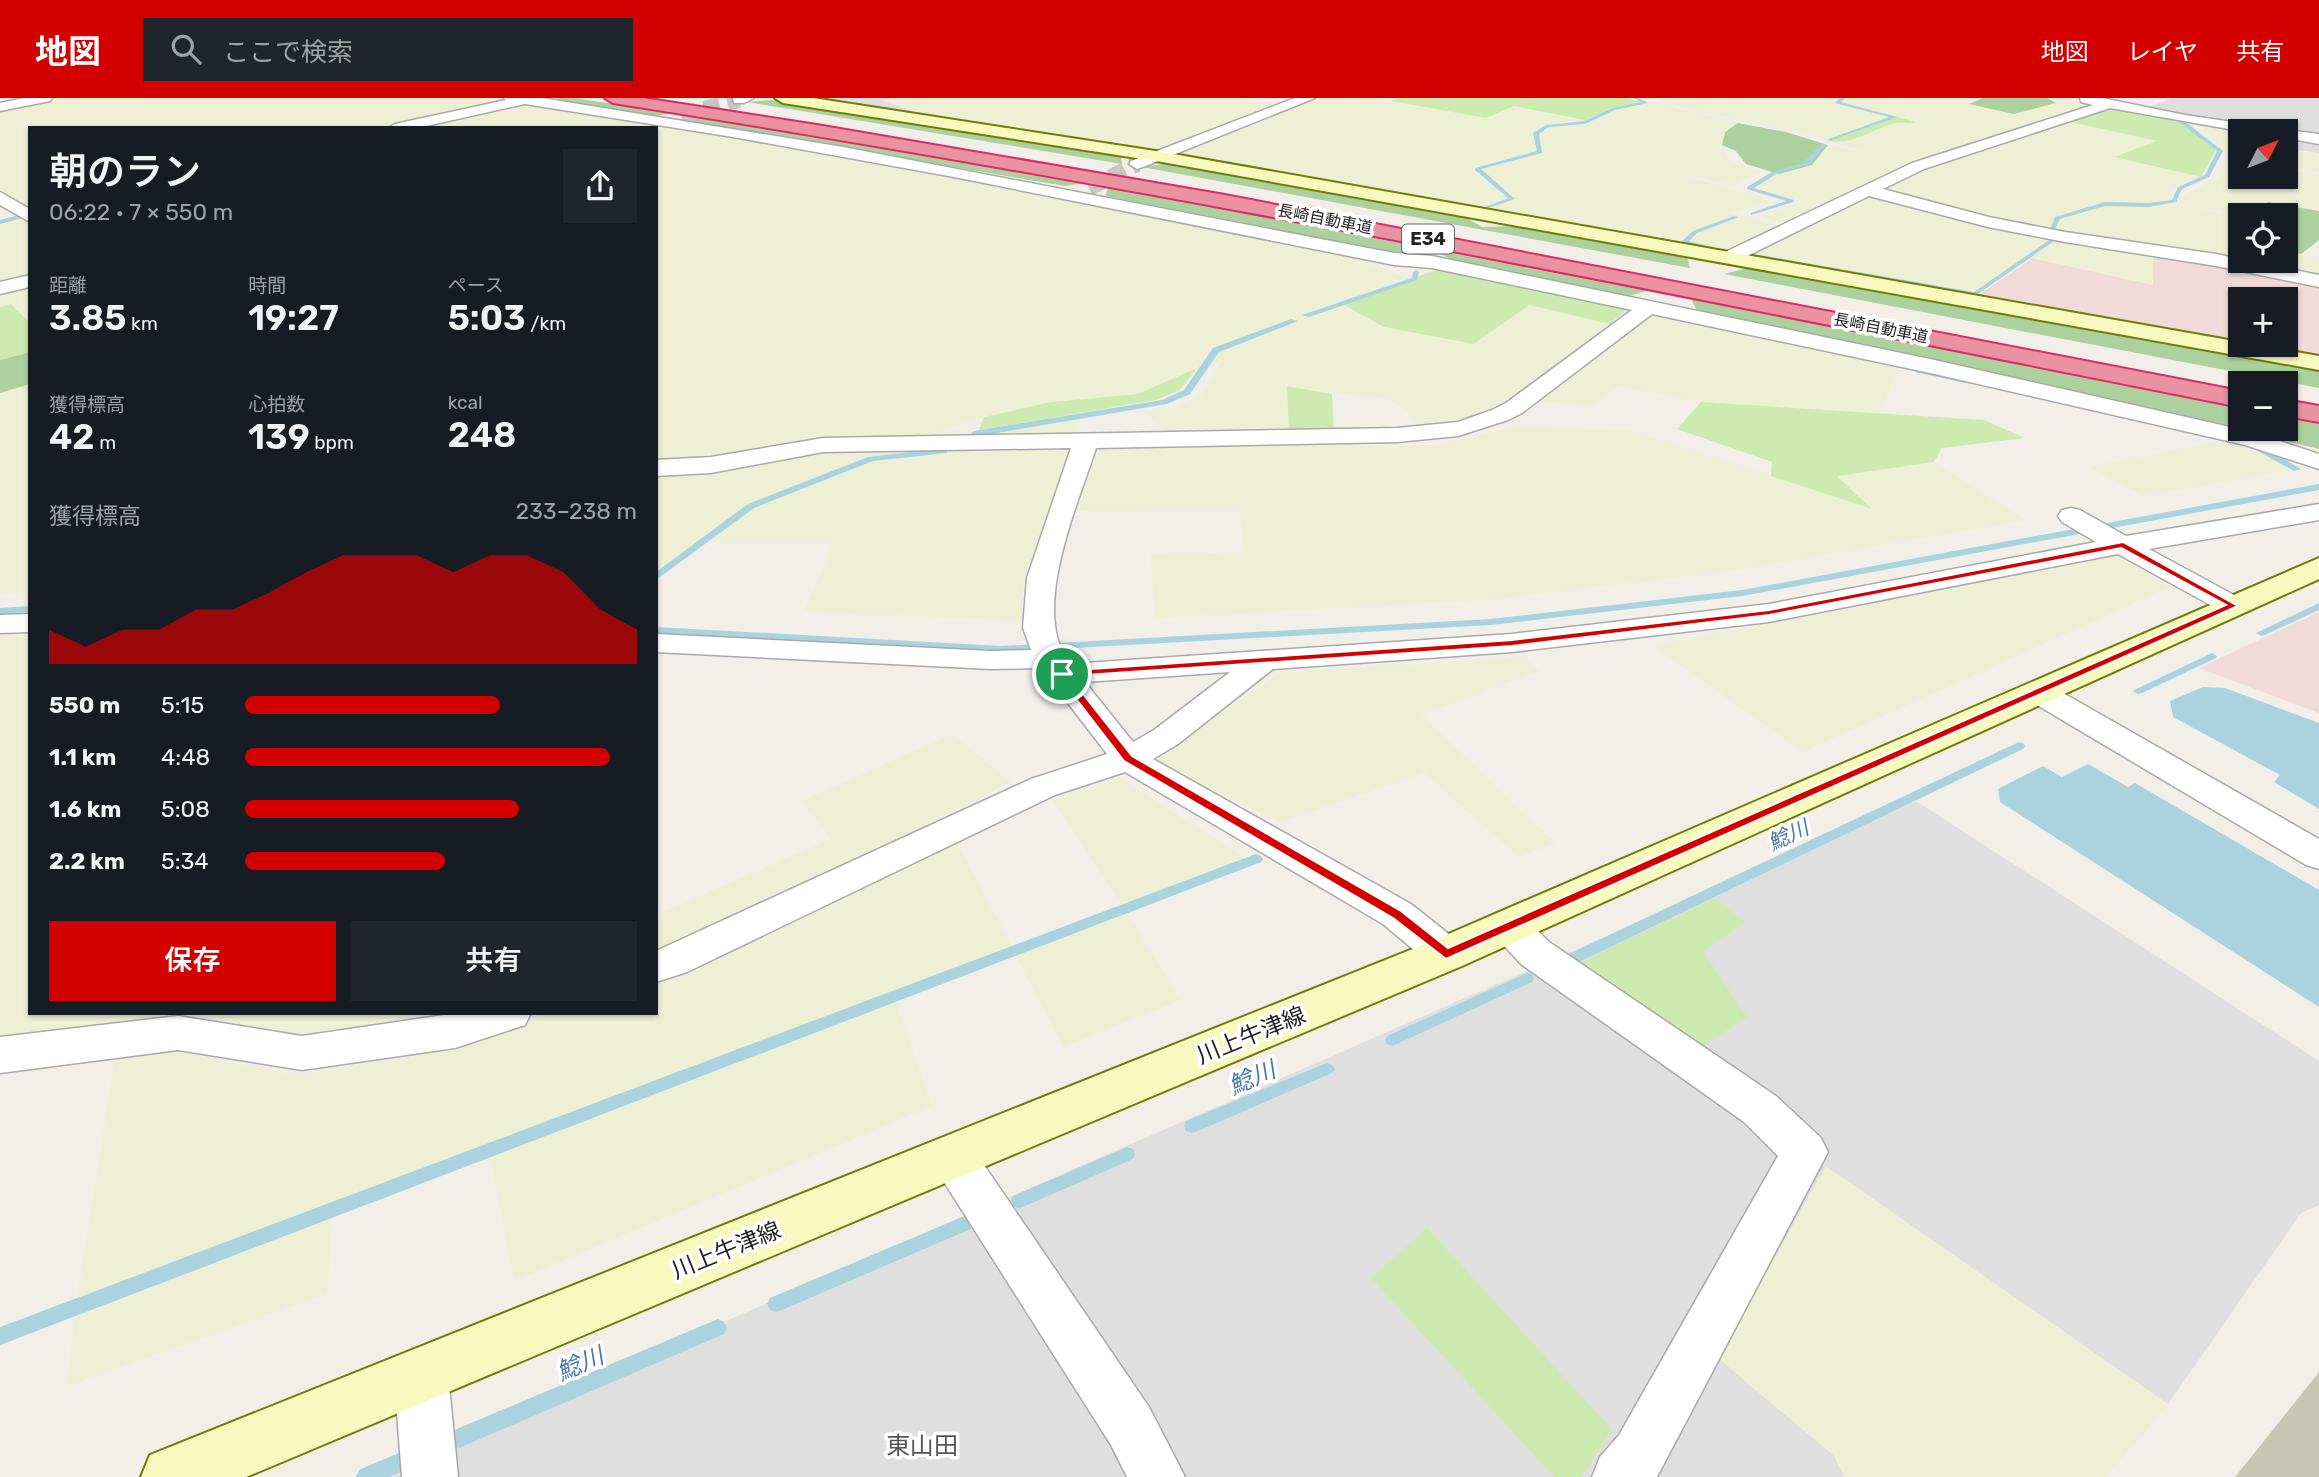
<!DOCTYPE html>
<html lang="ja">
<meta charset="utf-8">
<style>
:root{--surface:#171b24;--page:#20242c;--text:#f1f3f6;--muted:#9ea1a6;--accent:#d40000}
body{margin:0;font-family:Rubik,"Noto Sans JP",sans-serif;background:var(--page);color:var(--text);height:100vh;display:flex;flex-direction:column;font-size:26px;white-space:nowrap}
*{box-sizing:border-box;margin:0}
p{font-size:23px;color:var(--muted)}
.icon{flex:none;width:38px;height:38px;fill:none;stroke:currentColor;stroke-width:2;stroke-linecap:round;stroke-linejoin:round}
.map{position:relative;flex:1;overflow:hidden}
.panel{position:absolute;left:28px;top:28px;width:630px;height:889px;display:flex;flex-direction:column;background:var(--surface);border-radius:0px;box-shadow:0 2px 5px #0004}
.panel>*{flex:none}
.needle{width:46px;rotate:48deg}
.buttons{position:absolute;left:2228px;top:21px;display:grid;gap:14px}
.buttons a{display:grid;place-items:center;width:70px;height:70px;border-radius:0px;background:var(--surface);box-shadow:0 2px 5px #0004;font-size:35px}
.pin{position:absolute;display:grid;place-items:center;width:60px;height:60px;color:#fff;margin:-30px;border:4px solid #fff;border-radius:50%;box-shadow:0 2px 7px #0007}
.round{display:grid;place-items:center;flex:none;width:74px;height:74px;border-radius:0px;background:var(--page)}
.overview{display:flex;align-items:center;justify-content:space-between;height:119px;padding:0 21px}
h1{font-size:38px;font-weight:600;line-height:52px}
.stats{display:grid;grid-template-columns:repeat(3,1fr);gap:10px;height:119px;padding:7px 21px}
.stats div{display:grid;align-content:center}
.stats b{font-size:35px;font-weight:600}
.stats small{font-size:19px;font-weight:400}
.stats p{font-size:19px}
.chart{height:196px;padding:14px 21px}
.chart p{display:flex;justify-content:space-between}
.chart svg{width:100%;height:126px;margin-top:7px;fill:var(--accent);opacity:.7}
.action{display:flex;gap:14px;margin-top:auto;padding:14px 21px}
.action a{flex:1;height:80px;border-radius:0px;background:var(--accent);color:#fff;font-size:28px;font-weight:600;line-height:80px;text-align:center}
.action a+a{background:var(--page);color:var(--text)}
ul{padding:0 21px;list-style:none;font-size:23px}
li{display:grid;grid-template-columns:112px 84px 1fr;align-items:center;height:52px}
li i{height:18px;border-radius:9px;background:var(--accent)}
header{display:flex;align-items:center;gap:42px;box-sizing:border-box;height:98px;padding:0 35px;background:var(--accent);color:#fff}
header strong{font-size:33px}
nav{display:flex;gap:38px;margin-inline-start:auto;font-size:24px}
.search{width:490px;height:63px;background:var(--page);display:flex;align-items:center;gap:18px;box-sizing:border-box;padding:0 24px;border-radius:0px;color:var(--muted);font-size:26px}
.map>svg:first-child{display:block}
.residential{fill:#e0dfdf}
.commercial{fill:#f2dad9}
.construction{fill:#c7c7b4}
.farmland{fill:#eef0d5}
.grass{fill:#cdebb0}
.forest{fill:#add19e}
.water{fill:#aad3df}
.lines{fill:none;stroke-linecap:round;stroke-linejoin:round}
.stream{fill:#aad3df;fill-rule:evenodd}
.street-tunnel{stroke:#c8c6c1;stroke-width:16;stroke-dasharray:16 8;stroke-linecap:butt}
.street-casing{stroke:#a9a9a9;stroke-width:3}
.secondary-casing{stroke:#707d05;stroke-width:4}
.highway-casing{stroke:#dc2a67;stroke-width:4}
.street{fill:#fff;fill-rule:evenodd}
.secondary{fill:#f7fabf;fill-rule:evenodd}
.highway{fill:#e892a2;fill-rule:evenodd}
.route{fill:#d40000;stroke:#fff;stroke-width:2;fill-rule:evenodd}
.labels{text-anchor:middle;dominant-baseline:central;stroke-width:7;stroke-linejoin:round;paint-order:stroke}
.far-street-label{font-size:16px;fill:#222;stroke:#fff}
.shield{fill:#fff;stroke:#646464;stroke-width:2}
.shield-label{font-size:18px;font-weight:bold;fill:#222}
.water-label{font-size:21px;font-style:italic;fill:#4a7aab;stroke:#fff}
.near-street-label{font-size:23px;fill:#222;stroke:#fff}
.near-water-label{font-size:24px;font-style:italic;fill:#4a7aab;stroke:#fff}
.near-neighbourhood-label{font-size:24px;fill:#555;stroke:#fff}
</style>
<header>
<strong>地図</strong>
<div class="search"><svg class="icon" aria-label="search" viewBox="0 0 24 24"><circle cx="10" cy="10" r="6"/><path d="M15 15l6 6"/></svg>ここで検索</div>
<nav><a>地図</a><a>レイヤ</a><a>共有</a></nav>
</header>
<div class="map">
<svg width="2319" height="1379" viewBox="0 0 2319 1379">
<rect width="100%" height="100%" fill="#f2efe9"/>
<path class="residential" d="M 816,0 L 890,0 L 884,3 L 919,15 Z
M 2073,0 L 2098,0 L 2149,9 L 2173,0 L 2319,0 L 2319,55 L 2286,51 L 2286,33 L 2255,33 L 2177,22 Z
M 1916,703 L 2319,963 L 2319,1107 L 2301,1115 L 2168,1306 L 2105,1379 L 369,1379 Z"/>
<path class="commercial" d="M 2153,155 L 2319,186 L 2319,259 L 2249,247 L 2286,247 L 2286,201 L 2240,201 L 2240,245 L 1977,198 L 2033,160 L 2153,187 Z
M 2319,514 L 2319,615 L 2199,570 Z"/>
<path class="construction" d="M 2319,1274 L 2319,1379 L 2235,1379 L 2256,1353 Z"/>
<path class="farmland" d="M 53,0 L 482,0 L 509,4 L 392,30 L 30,30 L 30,110 L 26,111 L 0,93 L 0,11 Z
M 890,0 L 1239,0 L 1281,8 L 1165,54 L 919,15 L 882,2 Z
M 1318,0 L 1373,0 L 1486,20 L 1514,8 L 1585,22 L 1544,27 L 1535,34 L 1538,54 L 1519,60 L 1492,63 L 1473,72 L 1487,86 L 1501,91 L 1479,72 L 1495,64 L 1523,61 L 1543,55 L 1540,36 L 1552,29 L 1590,25 L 1616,11 L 1655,5 L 1738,25 L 1725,34 L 1722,47 L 1730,64 L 1761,74 L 1732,87 L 1689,77 L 1685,79 L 1773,102 L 1730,115 L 1779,128 L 1727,152 L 1689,144 L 1691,135 L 1674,144 L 1178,56 Z
M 1669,0 L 1838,0 L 1832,4 L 1886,19 L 1826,42 L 1795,32 L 1742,23 L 1658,3 Z
M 1848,0 L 1983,0 L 1970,7 L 2055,4 L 2047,0 L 2073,0 L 2095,5 L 1910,66 L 1785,125 L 1756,118 L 1801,104 L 1756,89 L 1779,76 L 1812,67 L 1828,47 L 1872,56 L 1838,46 L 1898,24 L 1910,27 L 1915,24 L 1841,4 Z
M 528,5 L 649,23 L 624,30 L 410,30 Z
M 2066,23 L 2158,43 L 2115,60 L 2201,79 L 2173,89 L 2169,102 L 2176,105 L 2191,93 L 2219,80 L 2226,60 L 2240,63 L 2240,79 L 2286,79 L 2286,71 L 2319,77 L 2319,113 L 2268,104 L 2254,117 L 2240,118 L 2178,105 L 2240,120 L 2240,131 L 2230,140 L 2240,142 L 2240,163 L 2286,163 L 2286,153 L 2319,160 L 2319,181 L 2153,155 L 2153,187 L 2033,160 L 1971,194 L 1750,156 L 1927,69 Z
M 2196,24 L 2255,33 L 2240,33 L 2240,60 L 2231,59 Z
M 662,25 L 795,47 L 1331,151 L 1410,181 L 1340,204 L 1474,246 L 1529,207 L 1610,226 L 1516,301 L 1484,321 L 1419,331 L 1406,312 L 1388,300 L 1332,296 L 1287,288 L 1289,334 L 1165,337 L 1145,313 L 1179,308 L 1201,297 L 1223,262 L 1138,296 L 1051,304 L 984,319 L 925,337 L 845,341 L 702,365 L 656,364 L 656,30 L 642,30 Z
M 2286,51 L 2319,55 L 2319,74 L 2286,68 Z
M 21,120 L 30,125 L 30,181 L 0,188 L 0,126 Z
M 30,186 L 30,225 L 11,206 L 0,209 L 0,194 Z
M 1651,215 L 1898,268 L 1879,318 L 1701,304 L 1620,288 L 1593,307 L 1538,304 Z
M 30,286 L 30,494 L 0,496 L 0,295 Z
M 1074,321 L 1077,337 L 980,338 Z
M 1515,329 L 1630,332 L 1870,410 L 1836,378 L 1934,364 L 2026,422 L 1724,474 L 1482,502 L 1155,520 L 1150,457 L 1245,454 L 1239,412 L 1078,413 L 1098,349 L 1441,347 Z
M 2215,344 L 2264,354 L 2290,372 L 2143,398 L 2089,369 Z
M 1073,348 L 1024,480 L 1021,523 L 804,513 L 834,444 L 697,444 L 656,473 L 656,378 L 706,378 L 802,353 Z
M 2116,458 L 2170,489 L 1803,654 L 1653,548 Z
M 30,537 L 30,915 L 438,915 L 304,939 L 0,942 L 0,539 Z
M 1525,560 L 1540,573 L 1421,616 L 1555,745 L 1519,759 L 1424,675 L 1281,724 L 1153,662 L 1281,574 Z
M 952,636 L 1011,684 L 691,844 L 656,854 L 656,817 L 831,741 L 802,703 Z
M 1120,680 L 1252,764 L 1124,810 L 1181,902 L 1063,949 L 1015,856 L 895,902 L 932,1008 L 514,1183 L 490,1059 L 333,1112 L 327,1196 L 67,1288 L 75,1213 L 115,960 L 174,953 L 296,977 L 443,953 L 556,915 L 656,915 L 656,882 L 685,872 L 957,745 L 1016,855 L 1123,810 L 1052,701 Z
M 1826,1068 L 2168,1306 L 2105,1379 L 1844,1379 L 1834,1358 L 1718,1260 Z"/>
<path class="grass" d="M 1401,0 L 1627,0 L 1643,4 L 1611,10 L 1585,22 L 1514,8 L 1486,20 L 1391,3 Z
M 2109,8 L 2177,22 L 2216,52 L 2201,79 L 2114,59 L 2157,43 L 2066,23 Z
M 1894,18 L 1916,24 C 1908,27 1903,23 1895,25 C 1872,31 1849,50 1826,42 Z
M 1440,171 L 1628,210 L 1610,226 L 1529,207 L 1474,246 L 1384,229 L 1339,204 Z
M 11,206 L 30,225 L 30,254 L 0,262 L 0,209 Z
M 1197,270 L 1180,292 L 1156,302 L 979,332 L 984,319 L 1051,304 L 1138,296 Z
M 1287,288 L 1332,296 L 1334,334 L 1289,334 Z
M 1701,304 L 1984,322 L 2025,340 L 1942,350 L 1934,364 L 1837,378 L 1872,411 L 1771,378 L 1772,364 L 1677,331 Z
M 1714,800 L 1745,824 L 1703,853 L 1747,919 L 1700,950 L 1575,867 Z
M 1427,1130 L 1612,1331 L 1582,1379 L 1554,1379 L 1371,1180 Z"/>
<path class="forest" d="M 560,0 L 574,0 L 674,15 L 653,18 L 552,4 Z
M 1983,0 L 2047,0 L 2056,5 L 2014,16 L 1969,6 Z
M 771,2 L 1121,58 L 1122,66 L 747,4 Z
M 696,19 L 1087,85 L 1065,88 L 690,24 Z
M 1738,25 L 1786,34 L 1828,47 L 1812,67 L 1779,76 L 1746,66 L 1736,53 L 1722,47 L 1725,34 Z
M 1169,65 L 1462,117 L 1482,129 L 1517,128 L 1687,160 L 1690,170 L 1142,69 Z
M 1109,89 L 1647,193 L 1621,200 L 1460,166 L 1437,154 L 1402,156 L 1105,98 Z
M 2268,104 L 2319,113 L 2319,142 L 2301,156 L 2286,153 L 2286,117 L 2254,117 Z
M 1747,170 L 2319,273 L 2319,290 L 1724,176 Z
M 1691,201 L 2240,310 L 2240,331 L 2286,331 L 2286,319 L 2319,326 L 2319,351 L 2017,280 L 1698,215 Z
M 30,254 L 30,286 L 0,295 L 0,262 Z"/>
<path class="water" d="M 2203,589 L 2225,590 L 2319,625 L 2319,711 L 2274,684 L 2280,677 L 2173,619 L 2170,603 Z
M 2088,666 L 2128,689 L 2135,685 L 2319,792 L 2319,909 L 2000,704 L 1998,691 L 2043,668 L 2062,679 Z"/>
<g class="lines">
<path class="stream" d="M 1633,0 L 1639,0 L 1648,5 L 1615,12 L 1585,26 L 1549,29 L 1539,36 L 1542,55 L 1481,71 L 1515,101 L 1483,112 L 1483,110 L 1508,100 L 1475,72 L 1475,70 L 1537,53 L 1533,35 L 1546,27 L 1584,23 L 1612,10 L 1641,4 Z
M 1840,0 L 1846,0 L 1841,4 L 1897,19 L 1829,43 L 1829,41 L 1889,19 L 1835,5 Z
M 2179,22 L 2183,22 L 2223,53 L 2209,79 L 2182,91 L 2176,104 L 2149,109 L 2105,108 L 2060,121 L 2053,134 L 2049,134 L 2055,119 L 2105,104 L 2149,105 L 2172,102 L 2178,89 L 2205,77 L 2217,53 L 2179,24 Z
M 1822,46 L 1827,47 L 1807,67 L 1778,75 L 1754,90 L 1794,102 L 1794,104 L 1751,117 L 1751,115 L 1786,103 L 1747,91 L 1747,89 L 1774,73 L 1803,65 Z
M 30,114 L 30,118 L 0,126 L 0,122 Z
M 1734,118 L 1739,119 L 1697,135 L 1689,143 L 1714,150 L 1714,152 L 1681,144 L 1693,133 Z
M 2055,138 L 2057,141 L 1975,198 L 1751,158 L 1754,156 L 1974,194 Z
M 1416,172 L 1419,174 L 1417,182 L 1309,219 L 1302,217 L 1412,180 L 1413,174 Z
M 1291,221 L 1298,223 L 1219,254 L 1190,296 L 1167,306 L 974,339 L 970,336 L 974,333 L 1162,302 L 1184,292 L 1213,250 Z
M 1917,271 L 1965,281 L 1969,283 L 1965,285 L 1920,275 L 1917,275 Z
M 2256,348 L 2262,348 L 2301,371 L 2294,373 L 2256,352 Z
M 944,350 L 947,351 L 947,355 L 873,363 L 754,410 L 656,482 L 656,474 L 748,406 L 868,359 Z
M 2319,386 L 2319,392 L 1742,498 L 1491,527 L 1001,554 L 656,535 L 656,529 L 1001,548 L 1491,521 L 1742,492 Z
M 2319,505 L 2319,512 L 2265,537 L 2261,538 L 2256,535 Z
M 30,508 L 30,514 L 0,516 L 0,510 Z
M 2212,555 L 2217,558 L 2216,560 L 2142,595 L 2138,596 L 2132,593 Z
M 2019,644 L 2023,645 L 2025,648 L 2023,651 L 1579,864 L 1574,865 L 1569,864 L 1567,860 L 1569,856 Z
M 1256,756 L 1261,758 L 1263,761 L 1261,764 L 0,1247 L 0,1229 Z
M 1527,875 L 1532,876 L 1534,880 L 1532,884 L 1397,946 L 1392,948 L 1387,946 L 1385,942 L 1387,938 Z
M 1327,965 L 1332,967 L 1335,971 L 1332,975 L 1198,1033 L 1192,1035 L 1186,1033 L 1184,1028 L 1186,1023 Z
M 1127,1049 L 1133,1051 L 1135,1056 L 1133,1061 L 1025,1108 L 1019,1110 L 1013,1108 L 1011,1103 L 1013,1098 Z
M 974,1114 L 980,1117 L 982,1122 L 980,1127 L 782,1212 L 776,1214 L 770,1212 L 767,1206 L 770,1200 Z
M 718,1221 L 724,1224 L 727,1230 L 724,1236 L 459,1350 L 452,1347 L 449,1340 L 452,1333 Z
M 401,1354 L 408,1357 L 411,1364 L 408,1371 L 389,1379 L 356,1379 L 359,1372 Z"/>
<path class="street-tunnel" d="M 681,17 L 739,2
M 1089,90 L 1137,66"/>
<g class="street-casing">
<path id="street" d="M 24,0 L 52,0 L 50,3 L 0,13 L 0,5 Z
M 504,0 L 542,0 L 843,49 L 1394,155 L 1432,158 L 1930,261 L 2252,334 L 2319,356 L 2319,371 L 2245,347 L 1930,275 L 1652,216 L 1522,315 L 1508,322 L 1458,338 L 1397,344 L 1096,350 C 1078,407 1029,514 1070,566 L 1512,536 L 1769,506 L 2096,444 L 2062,424 L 2058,418 L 2062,412 L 2071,410 L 2080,412 L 2126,438 L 2319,406 L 2319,422 L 2149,451 L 2243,502 L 2248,508 L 2243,514 L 2233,517 L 2223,514 L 2118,456 L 1769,524 L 1512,554 L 1273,571 L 1178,646 L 1153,661 L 1411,806 L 1460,845 L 1466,856 L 1460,867 L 1446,871 L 1432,867 L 1383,826 L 1125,674 L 1055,697 L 687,874 L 656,884 L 656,853 L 1031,681 L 1107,656 L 1041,570 L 991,571 L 656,554 L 656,536 L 991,553 L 1031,552 L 1023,530 L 1027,480 L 1071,350 L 823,354 L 711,375 L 656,378 L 656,362 L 711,359 L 823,340 L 1397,330 L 1458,324 L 1492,312 L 1506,305 L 1632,212 L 1432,170 L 1394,167 L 954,79 L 733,39 L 525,6 L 417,30 L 388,30 L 395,26 L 506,2 ZM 1230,574 L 1154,632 L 1133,644 L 1085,584 Z
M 733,0 L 754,0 L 744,5 L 734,5 Z
M 1295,0 L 1315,0 L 1143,69 L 1137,71 L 1129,66 L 1131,63 Z
M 2080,0 L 2102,0 L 2185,17 L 2267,29 L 2274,33 L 2240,33 L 2110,10 L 1924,71 L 1883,91 L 1989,119 L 2065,134 L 2216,156 L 2319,177 L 2319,189 L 2216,168 L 2065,144 L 1988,129 L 1869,98 L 1735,164 L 1721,164 L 1719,160 L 1721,156 L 1912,65 L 2093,7 L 2081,4 Z
M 2286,32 L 2319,36 L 2319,46 L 2286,40 L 2286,33 L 2280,33 Z
M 0,94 L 30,111 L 30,124 L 0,107 Z
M 30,177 L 30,189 L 0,196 L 0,184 Z
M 30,516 L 30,534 L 0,535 L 0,517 Z
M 2038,584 L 2049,587 L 2319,741 L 2319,771 L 2306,767 L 2027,601 L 2022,594 L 2027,587 Z
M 1509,814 L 1523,818 L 1549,844 L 1776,998 L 1821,1040 L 1828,1054 L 1657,1379 L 1592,1379 L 1600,1359 L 1619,1337 L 1778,1058 L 1744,1024 L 1521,866 L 1495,838 L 1489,828 L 1495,818 Z
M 458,915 L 531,915 L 525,927 L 455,950 L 302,972 L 178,952 L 0,975 L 0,939 L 178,918 L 302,938 Z
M 953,1039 L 969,1045 L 1149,1309 L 1185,1379 L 1127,1379 L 1111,1347 L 937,1073 L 930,1059 L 937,1045 Z
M 421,1251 L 440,1258 L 448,1277 L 458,1379 L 402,1379 L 394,1277 L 402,1258 Z"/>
</g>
<g class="secondary-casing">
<path id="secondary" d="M 775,0 L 813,0 L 1162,54 L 2240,244 L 2240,247 L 2257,247 L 2319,258 L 2319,272 L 1162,64 L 783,5 Z
M 2319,460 L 2319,481 L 1462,868 L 246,1379 L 141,1379 L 150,1357 L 1430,844 Z"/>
</g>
<g class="highway-casing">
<path id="highway" d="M 605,0 L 643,0 L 817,27 L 1225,97 L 2240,293 L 2240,309 C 1699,201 1158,90 613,5 Z
M 2286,302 L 2319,308 L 2319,324 L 2286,318 Z"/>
</g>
<use href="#street" class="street"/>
<use href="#secondary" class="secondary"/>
<use href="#highway" class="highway"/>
</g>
<path class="route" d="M 2123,444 L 2238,508 L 1446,861 L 1393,820 L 1124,663 L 1057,576 L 1062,573 L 1512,542 L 1769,512 ZM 2121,450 L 2226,507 L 1448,850 L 1401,813 L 1132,658 L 1069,578 L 1512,548 L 1769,517 Z"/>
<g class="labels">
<g class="far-street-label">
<text transform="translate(1325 121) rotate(11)">長崎自動車道</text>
<text transform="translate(1881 230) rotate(11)">長崎自動車道</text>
</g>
<rect class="shield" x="1402" y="126.5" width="52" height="29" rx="5"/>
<g class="shield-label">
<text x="1428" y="141">E34</text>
</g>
<g class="water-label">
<text transform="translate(1788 737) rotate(-25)">鯰川</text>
</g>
<g class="near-street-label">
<text transform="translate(1251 937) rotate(-22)">川上牛津線</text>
<text transform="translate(726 1152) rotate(-22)">川上牛津線</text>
</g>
<g class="near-water-label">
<text transform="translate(1252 980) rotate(-23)">鯰川</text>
<text transform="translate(580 1266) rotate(-23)">鯰川</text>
</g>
<g class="near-neighbourhood-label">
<text x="922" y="1348">東山田</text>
</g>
</g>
</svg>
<div class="buttons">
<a><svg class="needle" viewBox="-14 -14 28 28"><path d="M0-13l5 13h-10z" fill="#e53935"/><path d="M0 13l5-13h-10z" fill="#9ea1a6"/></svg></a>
<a><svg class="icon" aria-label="locate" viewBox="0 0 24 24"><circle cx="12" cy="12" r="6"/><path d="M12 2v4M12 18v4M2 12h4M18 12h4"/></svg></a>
<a>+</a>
<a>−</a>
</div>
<div class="pin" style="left:1062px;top:576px;background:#1e9e55"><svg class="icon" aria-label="arrive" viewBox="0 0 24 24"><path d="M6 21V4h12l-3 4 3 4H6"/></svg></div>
<section class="panel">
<div class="overview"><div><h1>朝のラン</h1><p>06:22 · 7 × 550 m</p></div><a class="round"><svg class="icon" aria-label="share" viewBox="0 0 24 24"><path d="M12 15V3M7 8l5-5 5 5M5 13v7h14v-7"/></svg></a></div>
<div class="stats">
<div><p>距離</p><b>3.85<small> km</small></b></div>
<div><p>時間</p><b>19:27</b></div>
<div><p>ペース</p><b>5:03<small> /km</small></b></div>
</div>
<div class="stats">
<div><p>獲得標高</p><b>42<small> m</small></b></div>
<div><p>心拍数</p><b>139<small> bpm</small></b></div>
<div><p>kcal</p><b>248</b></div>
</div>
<div class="chart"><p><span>獲得標高</span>233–238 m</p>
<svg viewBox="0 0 160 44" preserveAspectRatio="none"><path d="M0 44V32L10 38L20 32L30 32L40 25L50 25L60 19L70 12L80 6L90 6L100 6L110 12L120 6L130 6L140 12L150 25L160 32V44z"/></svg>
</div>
<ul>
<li><b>550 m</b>5:15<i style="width:65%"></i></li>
<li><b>1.1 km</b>4:48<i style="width:93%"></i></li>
<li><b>1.6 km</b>5:08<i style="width:70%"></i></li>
<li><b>2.2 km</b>5:34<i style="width:51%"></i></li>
</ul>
<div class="action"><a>保存</a><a>共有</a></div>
</section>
</div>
